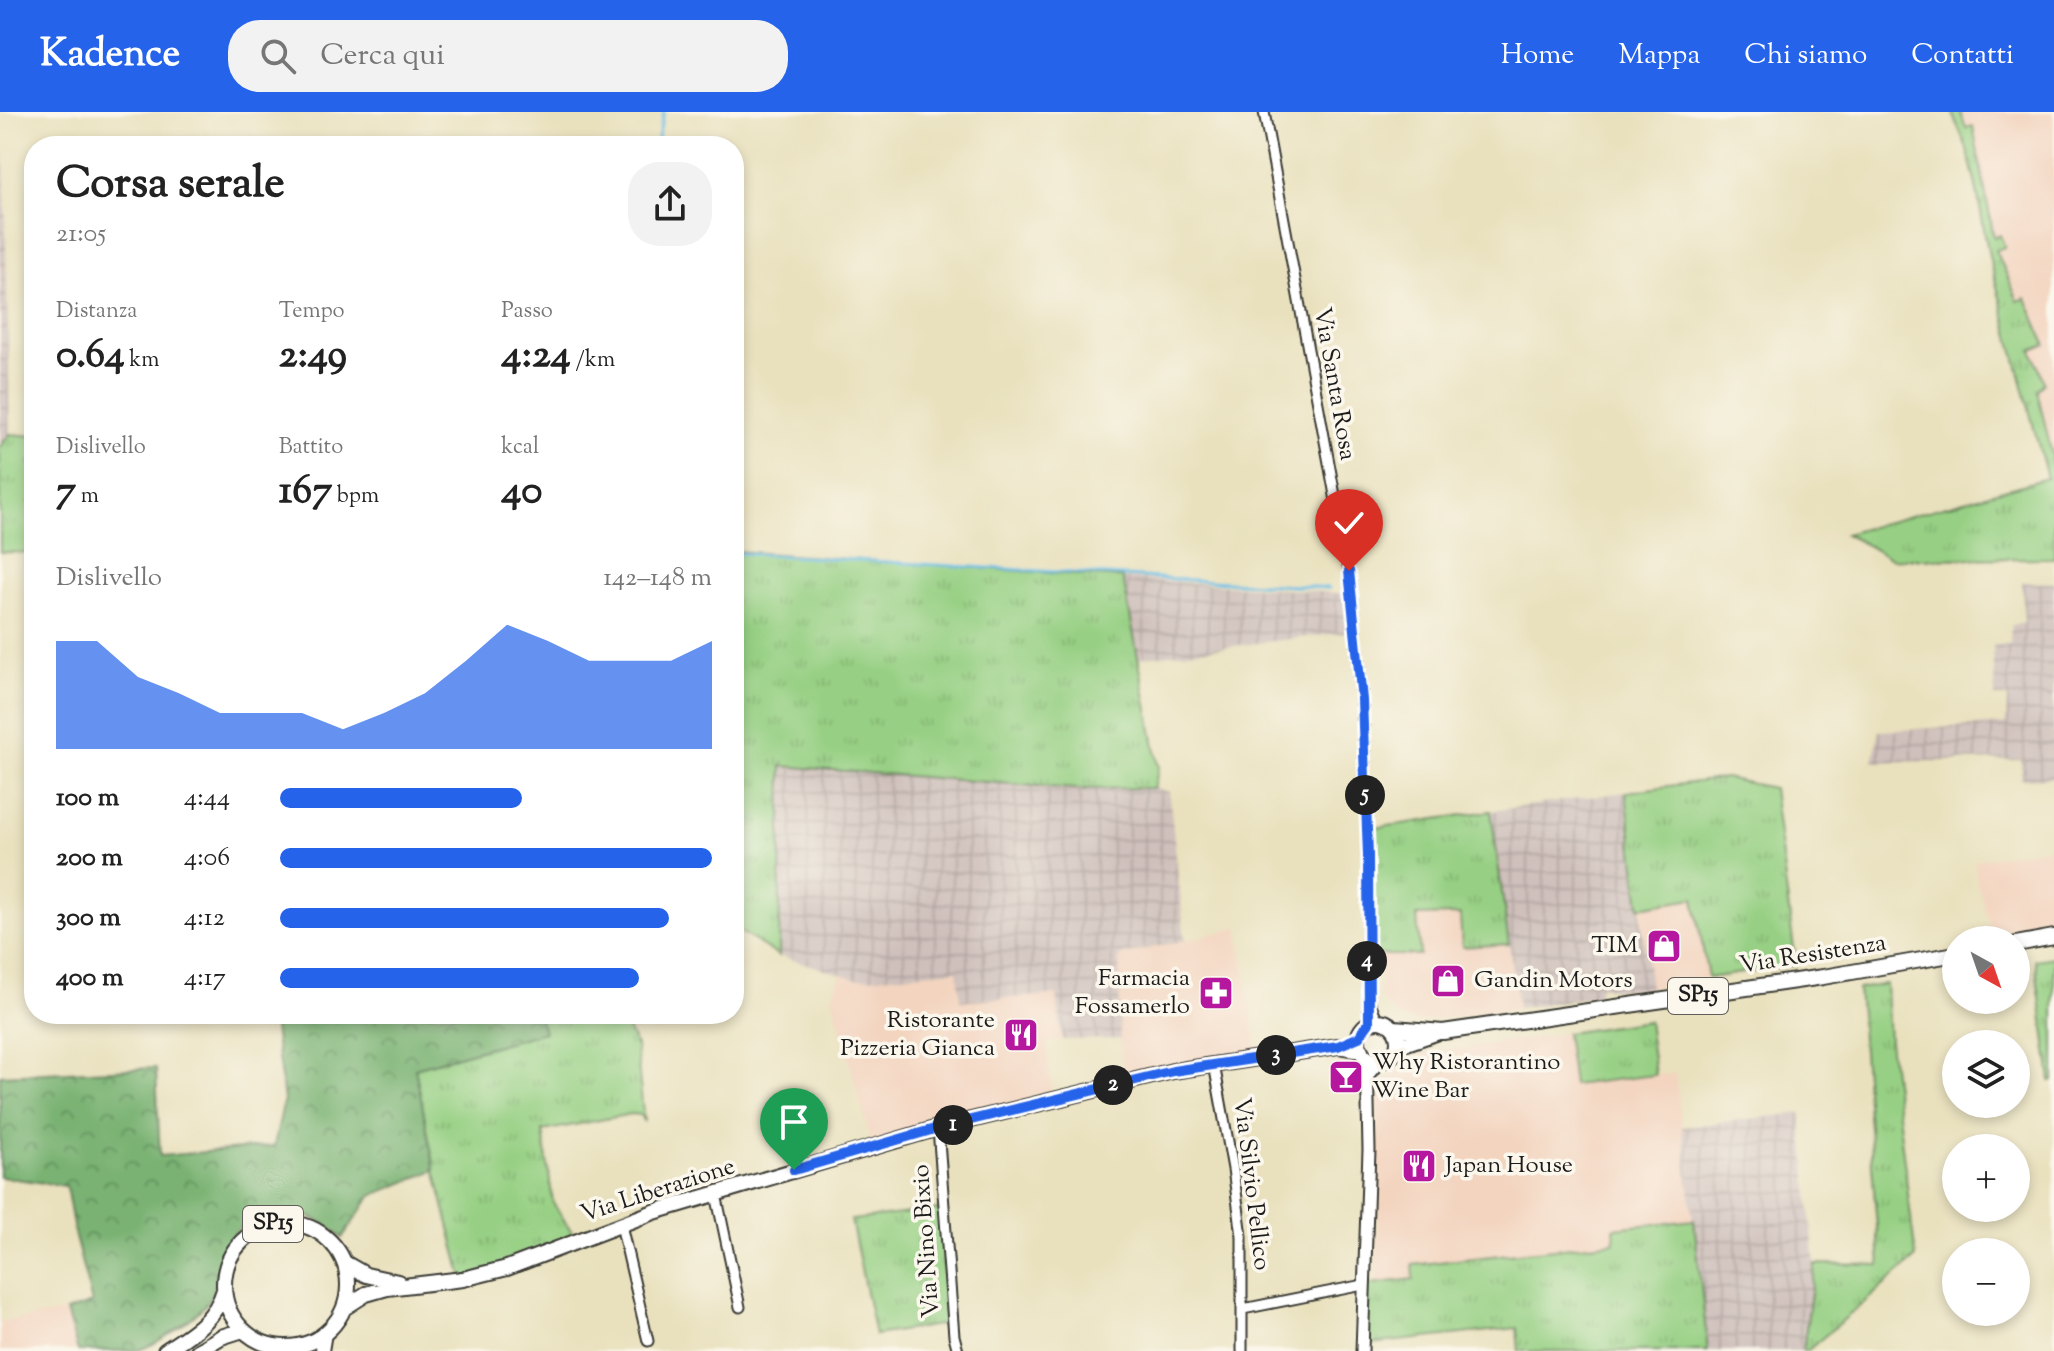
<!DOCTYPE html>
<html lang="it">
<meta charset="utf-8">
<style>
:root{--surface:#fff;--page:#f2f2f2;--text:#222;--muted:#767676;--accent:#2563eb}
body{margin:0;font-family:"Sorts Mill Goudy",serif;background:var(--page);color:var(--text);height:100vh;display:flex;flex-direction:column;font-size:30px;white-space:nowrap}
*{box-sizing:border-box;margin:0}
p{font-size:26px;color:var(--muted)}
.icon{flex:none;width:44px;height:44px;fill:none;stroke:currentColor;stroke-width:2;stroke-linecap:round;stroke-linejoin:round}
.map{position:relative;flex:1;overflow:hidden}
.drawer{position:absolute;left:24px;top:24px;width:720px;height:888px;display:flex;flex-direction:column;background:var(--surface);border-radius:32px;box-shadow:0 4px 12px #0003}
.drawer>*{flex:none}
.needle{width:52px;rotate:140deg}
.tools{position:absolute;left:1942px;top:814px;display:grid;gap:16px}
.tools a{display:grid;place-items:center;width:88px;height:88px;border-radius:50%;background:var(--surface);box-shadow:0 4px 12px #0003;font-size:40px}
.pin{position:absolute;display:grid;place-items:center;width:68px;height:68px;color:#fff;margin:-82px -34px;border-radius:50% 50% 50% 0;rotate:-45deg;box-shadow:0 0 8px #0007}
.pin .icon{rotate:45deg}
.km{position:absolute;width:40px;height:40px;margin:-20px;border-radius:50%;background:#222;color:#fff;font-size:22px;line-height:40px;text-align:center}
.round{display:grid;place-items:center;flex:none;width:84px;height:84px;border-radius:32px;background:var(--page)}
.overview{display:flex;align-items:center;justify-content:space-between;height:136px;padding:0 32px}
h1{font-size:44px;font-weight:800;line-height:60px}
.metrics{display:grid;grid-template-columns:repeat(3,1fr);gap:12px;height:136px;padding:8px 32px}
.metrics div{display:grid;align-content:center}
.metrics b{font-size:40px;font-weight:800}
.metrics small{font-size:22px;font-weight:400}
.metrics p{font-size:22px}
.chart{height:224px;padding:16px 32px}
.chart p{display:flex;justify-content:space-between}
.chart svg{width:100%;height:144px;margin-top:8px;fill:var(--accent);opacity:.7}
ul{padding:0 32px;list-style:none;font-size:26px}
li{display:grid;grid-template-columns:128px 96px 1fr;align-items:center;height:60px}
li i{height:20px;border-radius:10px;background:var(--accent)}
header{display:flex;align-items:center;gap:48px;box-sizing:border-box;height:112px;padding:0 40px;background:var(--accent);color:#fff}
header strong{font-size:38px}
nav{display:flex;gap:44px;margin-inline-start:auto;font-size:28px}
.search{width:560px;height:72px;background:var(--page);display:flex;align-items:center;gap:20px;box-sizing:border-box;padding:0 28px;border-radius:32px;color:var(--muted);font-size:30px}
.map>svg:first-child{display:block}
.built{fill:#f3d4bf}
.industrial{fill:url(#industrial-grid)}
.grass{fill:url(#grass-tufts);stroke:#5a7650;stroke-width:2}
.forest{fill:url(#forest-crowns);stroke:#4a6747;stroke-width:2}
.lines{fill:none;stroke-linecap:round;stroke-linejoin:round}
.stream{stroke:#68bde5;stroke-width:3}
.minor-casing{stroke:#3b3a34;stroke-width:13}
.tertiary-casing{stroke:#3b3a34;stroke-width:15}
.secondary-casing{stroke:#3b3a34;stroke-width:16}
.primary-casing{stroke:#3b3a34;stroke-width:18}
.minor{stroke:#fff;stroke-width:9}
.tertiary{stroke:#fff;stroke-width:11}
.secondary{stroke:#fff;stroke-width:12}
.primary{stroke:#fff;stroke-width:14}
.route-casing{stroke:#fff;stroke-width:16}
.route{stroke:#2563eb;stroke-width:10}
.labels{text-anchor:middle;dominant-baseline:central;stroke-width:7;stroke-linejoin:round;paint-order:stroke}
.shield{fill:#fbf7ec;stroke:#5f5e5a;stroke-width:2}
.shield-label{font-size:22px;font-weight:bold;fill:#1c1c1c}
.street-label{font-size:24px;fill:#1c1c1c;stroke:#fbf7ec}
.poi-label{font-size:24px;fill:#1c1c1c;stroke:#fbf7ec;text-anchor:end}
</style>
<header>
<strong>Kadence</strong>
<div class="search"><svg class="icon" aria-label="search" viewBox="0 0 24 24"><circle cx="10" cy="10" r="6"/><path d="M15 15l6 6"/></svg>Cerca qui</div>
<nav><a>Home</a><a>Mappa</a><a>Chi siamo</a><a>Contatti</a></nav>
</header>
<div class="map">
<svg width="2054" height="1239" viewBox="0 0 2054 1239">
<defs>
<pattern id="industrial-grid" width="8" height="8" patternUnits="userSpaceOnUse" patternTransform="scale(2)"><rect width="8" height="8" fill="#cfc0bb"/><path d="M0 4h8M4 0v8" fill="none" stroke="#b1a4a0"/></pattern>
<pattern id="grass-tufts" width="24" height="20" patternUnits="userSpaceOnUse" patternTransform="scale(2)"><rect width="24" height="20" fill="#97d084"/><path d="M3 7l-1-3M5 7V3M7 7l1-3M15 17l-1-3M17 17v-4M19 17l1-3" fill="none" stroke="#82b271"/></pattern>
<pattern id="forest-crowns" width="20" height="18" patternUnits="userSpaceOnUse" patternTransform="scale(2)"><rect width="20" height="18" fill="#79b272"/><path d="M2 6a3 3 0 1 1 6 0M12 15a3 3 0 1 1 6 0" fill="none" stroke="#62905d"/></pattern>
</defs>
<rect width="100%" height="100%" fill="#fbf7ec"/>
<filter id="ink" filterUnits="userSpaceOnUse"><feTurbulence type="fractalNoise" baseFrequency=".0125" numOctaves="2"/><feDisplacementMap in="SourceGraphic" scale="16" xChannelSelector="R" yChannelSelector="G"/><feConvolveMatrix kernelMatrix="1 2 1 2 8 2 1 2 1" color-interpolation-filters="sRGB"/></filter>
<filter id="wash" filterUnits="userSpaceOnUse"><feTurbulence type="fractalNoise" baseFrequency=".006" numOctaves="4" result="noise"/><feDisplacementMap in="SourceGraphic" scale="32" xChannelSelector="R" yChannelSelector="G"/><feGaussianBlur stdDeviation="1.8" result="paint"/><feColorMatrix in="noise" values="0 0 0 0 0 0 0 0 0 0 0 0 0 0 0 0 0 1.4 0 .05"/><feComposite in="paint" operator="in"/></filter>
<g filter="url(#wash)">
<rect width="100%" height="100%" fill="#e9e1be"/>
<path class="built" d="M 1952,0 L 2054,0 L 2054,365 L 2047,367 L 1989,144 L 1975,69 L 1966,34 Z
M 2054,735 L 2054,810 L 1992,820 L 1978,774 L 1974,748 Z
M 1694,786 L 1708,866 L 1650,876 L 1640,795 Z
M 1460,802 L 1462,835 L 1509,832 L 1518,896 L 1418,910 L 1400,906 L 1384,891 L 1380,882 L 1379,843 L 1420,842 L 1416,804 Z
M 1238,816 L 1258,945 L 1124,970 L 1118,905 L 1119,844 Z
M 958,858 L 961,889 L 1057,883 L 1062,928 L 1047,931 L 1052,989 L 872,1034 L 832,885 L 841,862 L 858,867 Z
M 1566,921 L 1574,973 L 1675,961 L 1694,1108 L 1615,1116 L 1615,1130 L 1414,1153 L 1415,1167 L 1376,1171 L 1379,1040 L 1376,974 L 1416,944 L 1425,941 Z
M 66,1200 L 78,1239 L 0,1239 L 0,1210 Z"/>
<path class="industrial" d="M 0,41 L 4,41 L 10,322 L 0,334 Z
M 1123,466 L 1351,482 L 1355,519 L 1138,546 Z
M 2022,470 L 2054,471 L 2054,666 L 2021,667 L 2021,648 L 1873,650 L 1879,619 L 2006,612 L 2007,585 L 1995,585 L 1993,533 L 2010,533 L 2011,513 L 2024,511 Z
M 782,654 L 1075,677 L 1154,676 L 1169,680 L 1185,828 L 1119,844 L 1120,927 L 1062,928 L 1057,883 L 961,889 L 957,858 L 858,867 L 779,844 Z
M 1626,680 L 1650,876 L 1622,878 L 1600,874 L 1598,884 L 1518,896 L 1491,699 Z
M 1801,1001 L 1815,1152 L 1803,1239 L 1708,1239 L 1682,1015 Z"/>
<path class="grass" d="M 1952,0 L 1960,0 L 1966,16 L 1973,14 L 1994,126 L 2000,123 L 2005,135 L 1996,138 L 2018,189 L 2026,186 L 2046,233 L 2032,238 L 2044,270 L 2037,278 L 2054,352 L 2054,446 L 1893,447 L 1845,422 L 2047,366 L 1989,144 L 1975,69 L 1966,34 Z
M 10,322 L 34,324 L 34,441 L 0,440 L 0,334 Z
M 734,439 L 1123,466 L 1159,655 L 1154,676 L 1075,677 L 782,654 L 779,844 L 734,816 Z
M 1725,666 L 1773,676 L 1796,853 L 1708,866 L 1694,786 L 1640,795 L 1626,680 Z
M 1491,699 L 1509,832 L 1462,835 L 1460,803 L 1417,804 L 1420,843 L 1367,843 L 1367,717 Z
M 2054,845 L 2054,968 L 2051,969 L 2035,848 Z
M 1886,872 L 1889,929 L 1916,1146 L 1807,1239 L 1803,1239 L 1815,1152 L 1880,1153 L 1858,877 Z
M 538,902 L 621,902 L 636,934 L 644,1010 L 640,1003 L 631,1002 L 543,1019 L 553,1091 L 578,1129 L 463,1167 L 435,1058 L 415,956 L 543,920 Z
M 1648,909 L 1655,963 L 1573,973 L 1566,921 Z
M 942,1097 L 945,1212 L 875,1223 L 851,1108 Z
M 1694,1108 L 1708,1239 L 1519,1239 L 1517,1216 L 1362,1233 L 1363,1173 L 1414,1167 L 1413,1153 L 1615,1130 L 1614,1116 Z"/>
<path class="forest" d="M 272,902 L 538,902 L 544,920 L 415,956 L 435,1058 L 371,1084 L 342,1126 C 311,1092 250,1091 225,1134 C 214,1152 220,1176 206,1192 C 193,1207 158,1232 139,1238 C 125,1239 94,1239 78,1239 L 66,1200 L 92,1191 L 75,1125 L 66,1074 L 0,1065 L 0,963 L 156,956 L 160,1044 L 274,1034 L 284,988 Z"/>
<g class="lines">
<path class="stream" d="M 656,34 L 664,0
M 734,441 L 1329,476"/>
</g>
</g>
<g filter="url(#ink)">
<g class="lines">
<g class="minor-casing">
<path id="minor" d="M 1264,0 L 1349,459 L 1362,588 L 1368,743 L 1369,911
M 1370,891 L 1378,909
M 1214,952 L 1233,1057 L 1242,1124 L 1242,1239
M 938,1016 L 954,1224 L 958,1239
M 716,1082 L 740,1195
M 621,1113 L 648,1229
M 1243,1197 L 1363,1173"/>
</g>
<g class="tertiary-casing">
<path id="tertiary" d="M 1367,964 L 1380,949
M 1362,1239 L 1369,1038 L 1367,945"/>
</g>
<g class="secondary-casing">
<path id="secondary" d="M 272,1234 L 286,1239
M 322,1239 L 325,1221"/>
</g>
<g class="primary-casing">
<path id="primary" d="M 2016,832 L 2054,825
M1358 929a20 20 0 1 1 40 0a20 20 0 1 1-40 0Z
M 1394,916 L 1443,920 L 1823,865 L 1956,842
M 1398,934 L 1439,920
M224 1173a62 62 0 1 1 124 0a62 62 0 1 1-124 0Z
M 345,1151 L 366,1163 L 398,1170
M 344,1196 L 366,1182 L 387,1176 L 463,1167 L 507,1156 L 654,1100 L 938,1016 L 1173,959 L 1338,934 L 1361,938
M 165,1239 C 190,1222 215,1209 224,1178
M 198,1239 L 221,1225 L 243,1218"/>
</g>
<use href="#minor" class="minor"/>
<use href="#tertiary" class="tertiary"/>
<use href="#secondary" class="secondary"/>
<use href="#primary" class="primary"/>
</g>
</g>
<g class="lines" filter="url(#ink)">
<g class="route-casing">
<path id="route" d="M 794,1058 L 938,1016 L 1173,959 L 1338,934 L 1359,925 L 1369,911 L 1368,743 L 1362,588 L 1349,459"/>
</g>
<use href="#route" class="route"/>
</g>
<defs>
<g id="shop-square" transform="scale(1.8)"><rect x="-9" y="-9" width="18" height="18" rx="4" fill="#b5179e" stroke="#fbf7ec"/><path d="M-5-2.5h2.3a2.7 3.5 0 0 1 5.4 0H5L5.5 6h-11ZM-1.5-2.5h3a1.5 2.3 0 0 0-3 0Z" fill="#fff"/></g>
<g id="pharmacy-square" transform="scale(1.8)"><rect x="-9" y="-9" width="18" height="18" rx="4" fill="#b5179e" stroke="#fbf7ec"/><path d="M-2-6h4v4h4v4h-4v4h-4v-4h-4v-4h4Z" fill="#fff"/></g>
<g id="restaurant-square" transform="scale(1.8)"><rect x="-9" y="-9" width="18" height="18" rx="4" fill="#b5179e" stroke="#fbf7ec"/><path d="M-5-6h1v4h1v-4h1v4h1v-4h1v5L-1.5 .5V6h-2V.5L-5-1ZM5-6V6H3V1.5H1.5Q1.5-4 5-6Z" fill="#fff"/></g>
<g id="bar-square" transform="scale(1.8)"><rect x="-9" y="-9" width="18" height="18" rx="4" fill="#b5179e" stroke="#fbf7ec"/><path d="M-6-5H6L.8 .8V4.5H3.5V6h-7V4.5H-.8V.8Z" fill="#fff"/></g>
</defs>
<g fill-rule="evenodd">
<use href="#shop-square" x="1664" y="834"/>
<use href="#shop-square" x="1448" y="869"/>
<use href="#pharmacy-square" x="1216" y="881"/>
<use href="#restaurant-square" x="1021" y="923"/>
<use href="#bar-square" x="1346" y="965"/>
<use href="#restaurant-square" x="1419" y="1054"/>
</g>
<g class="labels">
<g class="shield">
<rect x="1668" y="866" width="60" height="36" rx="6"/>
<rect x="243" y="1094" width="60" height="36" rx="6"/>
</g>
<g class="shield-label">
<text x="1698" y="884">SP15</text>
<text x="273" y="1112">SP15</text>
</g>
<g class="street-label">
<text transform="translate(1334 272) rotate(80)">Via Santa Rosa</text>
<text transform="translate(1813 843) rotate(-9)">Via Resistenza</text>
<text transform="translate(1251 1072) rotate(83)">Via Silvio Pellico</text>
<text transform="translate(658 1079) rotate(-18)">Via Liberazione</text>
<text transform="translate(927 1129) rotate(-94)">Via Nino Bixio</text>
</g>
<g class="poi-label">
<text x="1638" y="834">TIM</text>
<text x="1190" y="867">Farmacia<tspan x="1190" dy="28">Fossamerlo</tspan></text>
<text x="1474" y="869" text-anchor="start">Gandin Motors</text>
<text x="995" y="909">Ristorante<tspan x="995" dy="28">Pizzeria Gianca</tspan></text>
<text x="1372" y="951" text-anchor="start">Why Ristorantino<tspan x="1372" dy="28">Wine Bar</tspan></text>
<text x="1445" y="1054" text-anchor="start">Japan House</text>
</g>
</g>
</svg>
<div class="tools">
<a><svg class="needle" viewBox="-14 -14 28 28"><path d="M0-13l5 13h-10z" fill="#e53935"/><path d="M0 13l5-13h-10z" fill="#767676"/></svg></a>
<a><svg class="icon" aria-label="layers" viewBox="0 0 24 24"><path d="M12 4l9 5-9 5-9-5zM3 14l9 5 9-5"/></svg></a>
<a>+</a>
<a>−</a>
</div>
<div class="pin" style="left:794px;top:1058px;background:#1e9e55"><svg class="icon" aria-label="arrive" viewBox="0 0 24 24"><path d="M6 21V4h12l-3 4 3 4H6"/></svg></div>
<div class="pin" style="left:1349px;top:459px;background:#d93025"><svg class="icon" aria-label="check" viewBox="0 0 24 24"><path d="M5 12l5 5 9-10"/></svg></div>
<b class="km" style="left:953px;top:1013px">1</b>
<b class="km" style="left:1113px;top:973px">2</b>
<b class="km" style="left:1276px;top:943px">3</b>
<b class="km" style="left:1367px;top:849px">4</b>
<b class="km" style="left:1365px;top:683px">5</b>
<section class="drawer">
<div class="overview"><div><h1>Corsa serale</h1><p>21:05</p></div><a class="round"><svg class="icon" aria-label="share" viewBox="0 0 24 24"><path d="M12 15V3M7 8l5-5 5 5M5 13v7h14v-7"/></svg></a></div>
<div class="metrics">
<div><p>Distanza</p><b>0.64<small> km</small></b></div>
<div><p>Tempo</p><b>2:49</b></div>
<div><p>Passo</p><b>4:24<small> /km</small></b></div>
</div>
<div class="metrics">
<div><p>Dislivello</p><b>7<small> m</small></b></div>
<div><p>Battito</p><b>167<small> bpm</small></b></div>
<div><p>kcal</p><b>40</b></div>
</div>
<div class="chart"><p><span>Dislivello</span>142–148 m</p>
<svg viewBox="0 0 160 44" preserveAspectRatio="none"><path d="M0 44V11L10 11L20 22L30 27L40 33L50 33L60 33L70 38L80 33L90 27L100 17L110 6L120 11L130 17L140 17L150 17L160 11V44z"/></svg>
</div>
<ul>
<li><b>100 m</b>4:44<i style="width:56%"></i></li>
<li><b>200 m</b>4:06<i style="width:100%"></i></li>
<li><b>300 m</b>4:12<i style="width:90%"></i></li>
<li><b>400 m</b>4:17<i style="width:83%"></i></li>
</ul>
</section>
</div>
